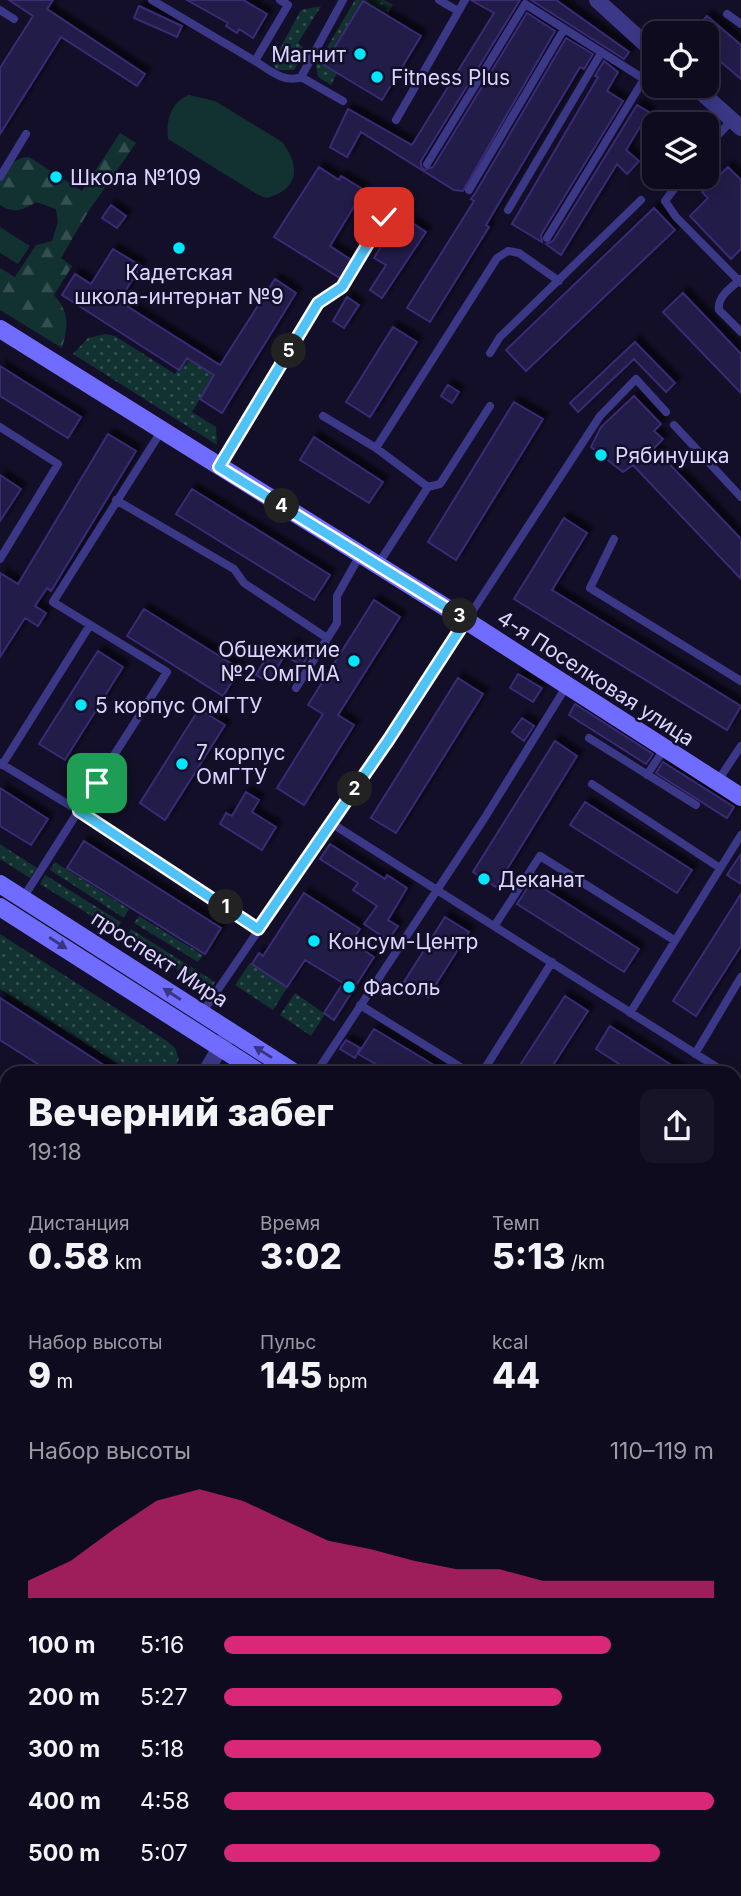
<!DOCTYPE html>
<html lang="ru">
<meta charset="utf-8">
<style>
:root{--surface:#0e0b1e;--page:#171427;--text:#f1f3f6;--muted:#9b9ba4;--line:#2e2b3c;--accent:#db2777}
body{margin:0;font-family:Inter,sans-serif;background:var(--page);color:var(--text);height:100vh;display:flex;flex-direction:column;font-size:26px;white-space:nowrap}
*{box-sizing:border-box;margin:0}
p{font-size:23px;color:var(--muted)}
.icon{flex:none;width:38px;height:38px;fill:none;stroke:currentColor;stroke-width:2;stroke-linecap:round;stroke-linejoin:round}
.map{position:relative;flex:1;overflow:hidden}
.drawer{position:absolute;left:0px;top:1066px;width:742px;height:831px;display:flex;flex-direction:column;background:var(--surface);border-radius:21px 21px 0 0;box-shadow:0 4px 18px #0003,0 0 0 2px var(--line)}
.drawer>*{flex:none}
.fabs{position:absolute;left:642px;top:21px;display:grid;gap:14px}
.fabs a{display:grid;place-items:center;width:77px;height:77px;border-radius:14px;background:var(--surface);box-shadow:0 4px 18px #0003,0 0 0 2px var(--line);font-size:35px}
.pin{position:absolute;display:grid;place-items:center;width:60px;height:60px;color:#fff;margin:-30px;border-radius:14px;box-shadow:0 4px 10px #0006}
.km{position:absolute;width:35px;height:35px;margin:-18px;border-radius:50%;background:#222;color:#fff;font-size:19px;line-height:35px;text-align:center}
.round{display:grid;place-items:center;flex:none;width:74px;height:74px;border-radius:14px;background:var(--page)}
.summary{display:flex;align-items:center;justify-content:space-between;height:119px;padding:0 28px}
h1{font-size:38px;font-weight:800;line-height:52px}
.figures{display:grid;grid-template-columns:repeat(3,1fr);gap:10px;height:119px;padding:7px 28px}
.figures div{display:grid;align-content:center}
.figures b{font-size:35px;font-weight:800}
.figures small{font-size:19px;font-weight:400}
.figures p{font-size:19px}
.chart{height:196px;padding:14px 28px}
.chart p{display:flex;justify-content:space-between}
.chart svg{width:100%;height:126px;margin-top:7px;fill:var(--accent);opacity:.7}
ul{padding:0 28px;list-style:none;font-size:23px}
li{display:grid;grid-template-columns:112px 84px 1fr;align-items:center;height:52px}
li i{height:18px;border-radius:9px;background:var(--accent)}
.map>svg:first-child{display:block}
.grass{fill:url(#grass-dots)}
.forest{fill:url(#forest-firs)}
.park{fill:#123231}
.building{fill:#231a49;stroke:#3a2b76;stroke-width:2;filter:url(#shadow)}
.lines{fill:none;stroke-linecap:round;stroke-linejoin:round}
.lane{stroke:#3b3888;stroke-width:8}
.street{stroke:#3b3888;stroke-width:16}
.secondary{stroke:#6f6cff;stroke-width:18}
.oneway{fill:#38347e}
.route-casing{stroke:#fff;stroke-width:14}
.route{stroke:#4fc3f7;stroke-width:9}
.poi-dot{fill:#01e7ff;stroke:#130f28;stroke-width:2.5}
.labels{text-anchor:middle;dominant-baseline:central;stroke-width:5;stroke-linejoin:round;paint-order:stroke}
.poi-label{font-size:21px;fill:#dad5ff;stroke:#130f28;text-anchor:start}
.street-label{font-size:21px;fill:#dad5ff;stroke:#130f28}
</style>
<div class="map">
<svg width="741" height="1896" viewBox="0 0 741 1896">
<defs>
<pattern id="grass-dots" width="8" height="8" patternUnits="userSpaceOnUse" patternTransform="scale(1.75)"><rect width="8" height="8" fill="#123231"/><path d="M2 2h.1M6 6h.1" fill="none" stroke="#344f50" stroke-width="1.8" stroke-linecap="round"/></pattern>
<pattern id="forest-firs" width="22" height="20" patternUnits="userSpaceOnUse" patternTransform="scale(1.75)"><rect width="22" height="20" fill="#123231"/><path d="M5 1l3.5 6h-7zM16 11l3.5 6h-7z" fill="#344f50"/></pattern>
<filter id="shadow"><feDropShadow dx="5.5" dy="-5.5" stdDeviation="2" flood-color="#0009"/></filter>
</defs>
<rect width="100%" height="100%" fill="#130f28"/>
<path class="grass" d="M 355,0 L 384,0 L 393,5 L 386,16 L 324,65 L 337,73 L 331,85 L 318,77 L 316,66 Z
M 321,6 L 298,43 L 306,50 L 294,70 L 277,70 L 270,61 L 274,59 L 301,10 Z
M 105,334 L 115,336 L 175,374 L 187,358 L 214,375 L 192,412 L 216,427 L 217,445 L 73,354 L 88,338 Z
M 0,844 L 37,868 L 30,878 L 0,859 Z
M 55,862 L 129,909 L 124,918 L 50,870 Z
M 45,875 L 121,922 L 116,931 L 40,884 Z
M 139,916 L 203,955 L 198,962 L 134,923 Z
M 131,929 L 215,982 L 210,990 L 126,937 Z
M 0,934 L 167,1041 L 175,1048 L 179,1059 L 172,1073 L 132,1073 L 0,989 Z
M 250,963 L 287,988 L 273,1010 L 235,985 Z
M 295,993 L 325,1014 L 311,1036 L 280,1015 Z
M 7,1428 L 4,1439 C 10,1448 9,1469 4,1478 L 7,1481 L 7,1509 L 0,1504 L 0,1434 Z
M 0,1686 L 7,1690 L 7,1753 L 0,1752 Z"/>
<path class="forest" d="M 120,133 L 136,143 L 88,212 L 61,258 L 72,266 L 54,295 C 70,313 68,326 62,348 L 0,310 L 0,268 L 15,277 L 36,245 L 52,241 L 58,222 L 56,209 L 36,202 C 24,210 13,214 0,205 C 0,198 0,188 0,181 C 4,168 16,157 29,157 L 82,191 Z"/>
<path class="park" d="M 189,95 L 215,101 L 282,142 C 301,166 299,190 266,198 L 257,194 L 168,139 C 166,122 170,102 189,95 Z
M 0,227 L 30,246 L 18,264 L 0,253 Z
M 0,1504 L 7,1509 L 7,1660 L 0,1655 Z"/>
<path class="building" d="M 9,0 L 53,0 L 47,9 L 145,74 L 137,86 L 61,37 L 0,134 L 0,68 L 33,16 Z
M 187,0 L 243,0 L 267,14 L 253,38 L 239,29 L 237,33 L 226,26 L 228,23 Z
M 471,0 L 520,0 L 421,161 L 421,166 L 424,170 L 433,167 L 527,13 L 555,31 L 463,191 L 454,190 L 361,132 L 347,157 L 330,147 L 348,109 L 412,145 L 494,13 Z
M 531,0 L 556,0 L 629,52 L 624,59 Z
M 363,1 L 421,36 L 382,100 L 324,65 Z
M 139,6 L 182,26 L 177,37 L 134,18 Z
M 707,16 L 741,45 L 741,79 L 707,50 L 707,33 L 692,33 Z
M 566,38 L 593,54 L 584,69 L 580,67 L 486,225 L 489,227 L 430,322 L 407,308 L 474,201 L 471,199 L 476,192 Z
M 604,61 L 618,72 L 607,91 L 623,101 L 541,235 L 542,242 L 512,224 L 598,77 L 595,76 Z
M 637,105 L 649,112 L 626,150 L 639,161 L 627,174 L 617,164 L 561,255 L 546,244 L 553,241 Z
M 319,167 L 339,180 L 341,176 L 364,190 L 330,246 L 351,260 L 340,278 L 274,237 Z
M 728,167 L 741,180 L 741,249 L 731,259 L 690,216 L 708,198 L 702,192 Z
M 111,205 L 126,216 L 117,228 L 102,218 Z
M 654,208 L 675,230 L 526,371 L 506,350 Z
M 400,215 L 426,232 L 382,298 L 370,290 L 386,265 L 374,258 Z
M 113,249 L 141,266 L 119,301 L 220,365 L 275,279 L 296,293 L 222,413 L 200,399 L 214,375 L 187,358 L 179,370 L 62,295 L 75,274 L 91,284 Z
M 683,293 L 741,354 L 741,393 L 663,312 Z
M 347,297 L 359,305 L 344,328 L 333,321 Z
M 393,327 L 417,342 L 370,417 L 346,402 Z
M 635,342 L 675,383 L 666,392 L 634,359 L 578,412 L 570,403 Z
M 0,366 L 81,417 L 68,438 L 0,396 Z
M 448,385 L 459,392 L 452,403 L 441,396 Z
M 634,396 L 661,424 L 654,431 L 663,439 L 654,448 L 741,539 L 741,579 L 633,465 L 623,472 L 591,447 L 601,427 Z
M 514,402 L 543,419 L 456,560 L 428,542 Z
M 108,434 L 136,451 L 51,591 L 47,588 L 35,606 L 46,613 L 38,626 L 25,618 L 0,657 L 0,573 L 18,584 Z
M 314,437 L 383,482 L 369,503 L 300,460 Z
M 0,475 L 21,489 L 0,521 Z
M 192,489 L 330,575 L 314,600 L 176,514 Z
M 564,518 L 587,533 L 552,590 L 741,706 L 727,730 L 514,599 Z
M 374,600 L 400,617 L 338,715 L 354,725 L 304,805 L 277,788 L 323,714 L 308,705 Z
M 144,609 L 240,669 L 223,696 L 127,636 Z
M 292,644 L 309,654 L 302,666 L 285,655 Z
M 272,648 L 285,655 L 268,682 L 256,675 Z
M 98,651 L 123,667 L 65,760 L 39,744 Z
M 518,674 L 542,688 L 533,702 L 510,688 Z
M 458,678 L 483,694 L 396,833 L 371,818 Z
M 575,704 L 653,754 L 646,764 L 569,715 Z
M 199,709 L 225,725 L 165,820 L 140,803 Z
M 522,718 L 534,726 L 524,741 L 512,732 Z
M 555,741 L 577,756 L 496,887 L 473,872 Z
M 663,762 L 734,807 L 727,818 L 656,773 Z
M 0,788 L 48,819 L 31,845 L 0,826 Z
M 246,792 L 259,800 L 252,812 L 276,827 L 262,850 L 220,824 L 226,813 L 232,816 Z
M 585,802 L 692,870 L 677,893 L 570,825 Z
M 84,841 L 221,928 L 205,954 L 67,868 Z
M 330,844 L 385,879 L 387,875 L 407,888 L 388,920 L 398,926 L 388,940 L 364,924 L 377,906 L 353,890 L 358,883 L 320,859 Z
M 741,854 L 741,884 L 727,875 Z
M 532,881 L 639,949 L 624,972 L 517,904 Z
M 304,893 L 360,929 L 351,942 L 374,957 L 334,1020 L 324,1013 L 343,983 L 305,960 L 287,987 L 252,964 L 259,953 L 263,956 Z
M 741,894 L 741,946 L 696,1016 L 673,1001 Z
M 445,917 L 469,932 L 428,997 L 404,982 Z
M 565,996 L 588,1011 L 577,1028 L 548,1073 L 515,1073 Z
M 0,998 L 116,1073 L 52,1073 L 0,1040 Z
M 610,1026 L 684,1073 L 633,1073 L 596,1049 Z
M 374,1029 L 447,1073 L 390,1073 L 381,1067 L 358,1054 Z
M 346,1040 L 360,1048 L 355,1058 L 340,1049 Z"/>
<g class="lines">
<path class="lane" d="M 152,0 L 255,61 L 288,5 L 280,0
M 439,0 L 458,11
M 0,10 L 14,19
M 727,14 L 741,24
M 255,61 C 268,69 285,84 301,77 L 343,0
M 301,77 L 343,101
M 396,120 L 465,0
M 707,147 L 732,120
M 427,164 L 525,4 L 644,79 L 654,71
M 0,177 L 26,134
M 683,177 L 665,201 L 676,217 L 741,283
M 469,190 L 564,29
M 508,210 L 601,53
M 547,238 L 644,79
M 741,279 C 731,288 717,296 719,310 L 741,332
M 490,353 L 500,337 L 641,200
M 323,416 L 376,448 L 428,487 L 377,566
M 674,425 L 741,497
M 0,427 L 58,464 L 0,559
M 376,448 L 497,258 L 508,251 L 519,253 L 559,281
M 219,467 L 318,303 L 342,287 L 384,217
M 428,487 L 440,484 L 490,406
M 116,500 L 234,569 L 244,583 L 327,638
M 614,539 L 590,588 L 741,681
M 296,688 L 337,623 L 337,596 L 360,555
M 589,738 L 696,805
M 0,763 L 79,811 L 258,929
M 2,765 L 90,625
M 647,775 L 664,749
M 717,782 L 741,746
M 592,784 L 720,868
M 331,823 L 726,1073
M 23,898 L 167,672 L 53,602 L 162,430
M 495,925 L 540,856 L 674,940
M 360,1005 L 470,1073
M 202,1013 L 389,739 L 600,416 L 636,379 L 666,412
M 630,1013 L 741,835
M 695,1054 L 741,977
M 316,1073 L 484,819 L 566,687
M 482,1073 L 552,962
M 735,1078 L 741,1082
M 735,1191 L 741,1181
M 0,1237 L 7,1226
M 735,1239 L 741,1242
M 0,1359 L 7,1362
M 0,1425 L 7,1418
M 0,1679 L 7,1684
M 735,1859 L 741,1863
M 250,1890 L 254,1896
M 558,1890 L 566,1896
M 623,1890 L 625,1896
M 655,1890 L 656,1896
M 580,1896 L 585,1890"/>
<path class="street" d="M 597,0 L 654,52
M 694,86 L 741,128
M 205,1073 L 227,1036
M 735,1518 L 741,1508
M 0,1800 L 7,1799
M 0,1865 L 7,1868
M 67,1890 L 83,1896
M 451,1896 L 467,1890"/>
<path class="secondary" d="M 0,329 L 445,607 L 741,797
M 0,884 L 295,1073
M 0,907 L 260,1073
M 735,1351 L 741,1355
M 735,1374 L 741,1378"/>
</g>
<defs><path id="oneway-solid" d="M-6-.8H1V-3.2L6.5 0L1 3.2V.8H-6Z" transform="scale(1.75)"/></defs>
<g class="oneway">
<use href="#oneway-solid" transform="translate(58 943) rotate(33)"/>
<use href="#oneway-solid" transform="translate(172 994) rotate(-147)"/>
<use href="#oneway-solid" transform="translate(263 1052) rotate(-148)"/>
</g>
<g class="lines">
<g class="route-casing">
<path id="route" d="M 97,783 L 79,811 L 258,929 L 389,739 L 466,620 L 219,467 L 318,303 L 342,287 L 384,217"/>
</g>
<use href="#route" class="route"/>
</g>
<g class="poi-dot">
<circle cx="360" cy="54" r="7"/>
<circle cx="377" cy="77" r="7"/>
<circle cx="56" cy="177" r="7"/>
<circle cx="179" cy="248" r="7"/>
<circle cx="601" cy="455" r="7"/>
<circle cx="354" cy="661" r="7"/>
<circle cx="81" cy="705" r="7"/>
<circle cx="182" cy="764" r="7"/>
<circle cx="484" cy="879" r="7"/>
<circle cx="314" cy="941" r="7"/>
<circle cx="349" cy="987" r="7"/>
</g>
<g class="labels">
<g class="poi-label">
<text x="346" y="54" text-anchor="end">Магнит</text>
<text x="391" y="77">Fitness Plus</text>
<text x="70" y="177">Школа №109</text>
<text x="179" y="272" text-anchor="middle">Кадетская<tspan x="179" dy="24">школа-интернат №9</tspan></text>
<text x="615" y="455">Рябинушка</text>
<text x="340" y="649" text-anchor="end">Общежитие<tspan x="340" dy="24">№2 ОмГМА</tspan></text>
<text x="95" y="705">5 корпус ОмГТУ</text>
<text x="196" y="752">7 корпус<tspan x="196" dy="24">ОмГТУ</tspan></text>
<text x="498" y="879">Деканат</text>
<text x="328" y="941">Консум-Центр</text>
<text x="363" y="987">Фасоль</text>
</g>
<g class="street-label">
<text transform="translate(596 678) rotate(33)">4-я Поселковая улица</text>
<text transform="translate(160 959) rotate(33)">проспект Мира</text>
</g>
</g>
</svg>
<div class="fabs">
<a><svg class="icon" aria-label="locate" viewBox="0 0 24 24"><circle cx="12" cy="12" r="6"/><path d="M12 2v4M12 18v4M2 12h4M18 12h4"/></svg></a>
<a><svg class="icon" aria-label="layers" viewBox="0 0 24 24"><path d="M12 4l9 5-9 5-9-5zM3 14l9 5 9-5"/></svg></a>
</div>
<div class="pin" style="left:97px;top:783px;background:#1e9e55"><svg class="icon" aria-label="arrive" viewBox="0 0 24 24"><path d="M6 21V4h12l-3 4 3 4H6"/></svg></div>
<div class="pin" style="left:384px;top:217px;background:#d93025"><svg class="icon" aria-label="check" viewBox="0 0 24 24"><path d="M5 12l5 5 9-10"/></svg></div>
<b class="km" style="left:226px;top:907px">1</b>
<b class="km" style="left:355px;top:789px">2</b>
<b class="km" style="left:460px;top:616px">3</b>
<b class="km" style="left:282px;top:506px">4</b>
<b class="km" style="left:289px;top:351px">5</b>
<section class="drawer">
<div class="summary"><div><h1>Вечерний забег</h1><p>19:18</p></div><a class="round"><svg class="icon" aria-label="share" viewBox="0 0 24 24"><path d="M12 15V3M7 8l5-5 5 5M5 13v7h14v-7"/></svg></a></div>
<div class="figures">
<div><p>Дистанция</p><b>0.58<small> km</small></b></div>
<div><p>Время</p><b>3:02</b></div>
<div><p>Темп</p><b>5:13<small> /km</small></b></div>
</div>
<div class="figures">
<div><p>Набор высоты</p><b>9<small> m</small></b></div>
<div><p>Пульс</p><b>145<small> bpm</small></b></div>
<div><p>kcal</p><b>44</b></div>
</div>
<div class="chart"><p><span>Набор высоты</span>110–119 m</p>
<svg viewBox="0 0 160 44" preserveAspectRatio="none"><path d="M0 44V38L10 31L20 20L30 10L40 6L50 10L60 17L70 24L80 27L90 31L100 34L110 34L120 38L130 38L140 38L150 38L160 38V44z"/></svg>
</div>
<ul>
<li><b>100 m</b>5:16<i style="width:79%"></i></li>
<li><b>200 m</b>5:27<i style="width:69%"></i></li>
<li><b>300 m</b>5:18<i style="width:77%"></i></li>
<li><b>400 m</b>4:58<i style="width:100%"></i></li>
<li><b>500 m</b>5:07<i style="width:89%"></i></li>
</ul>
</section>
</div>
